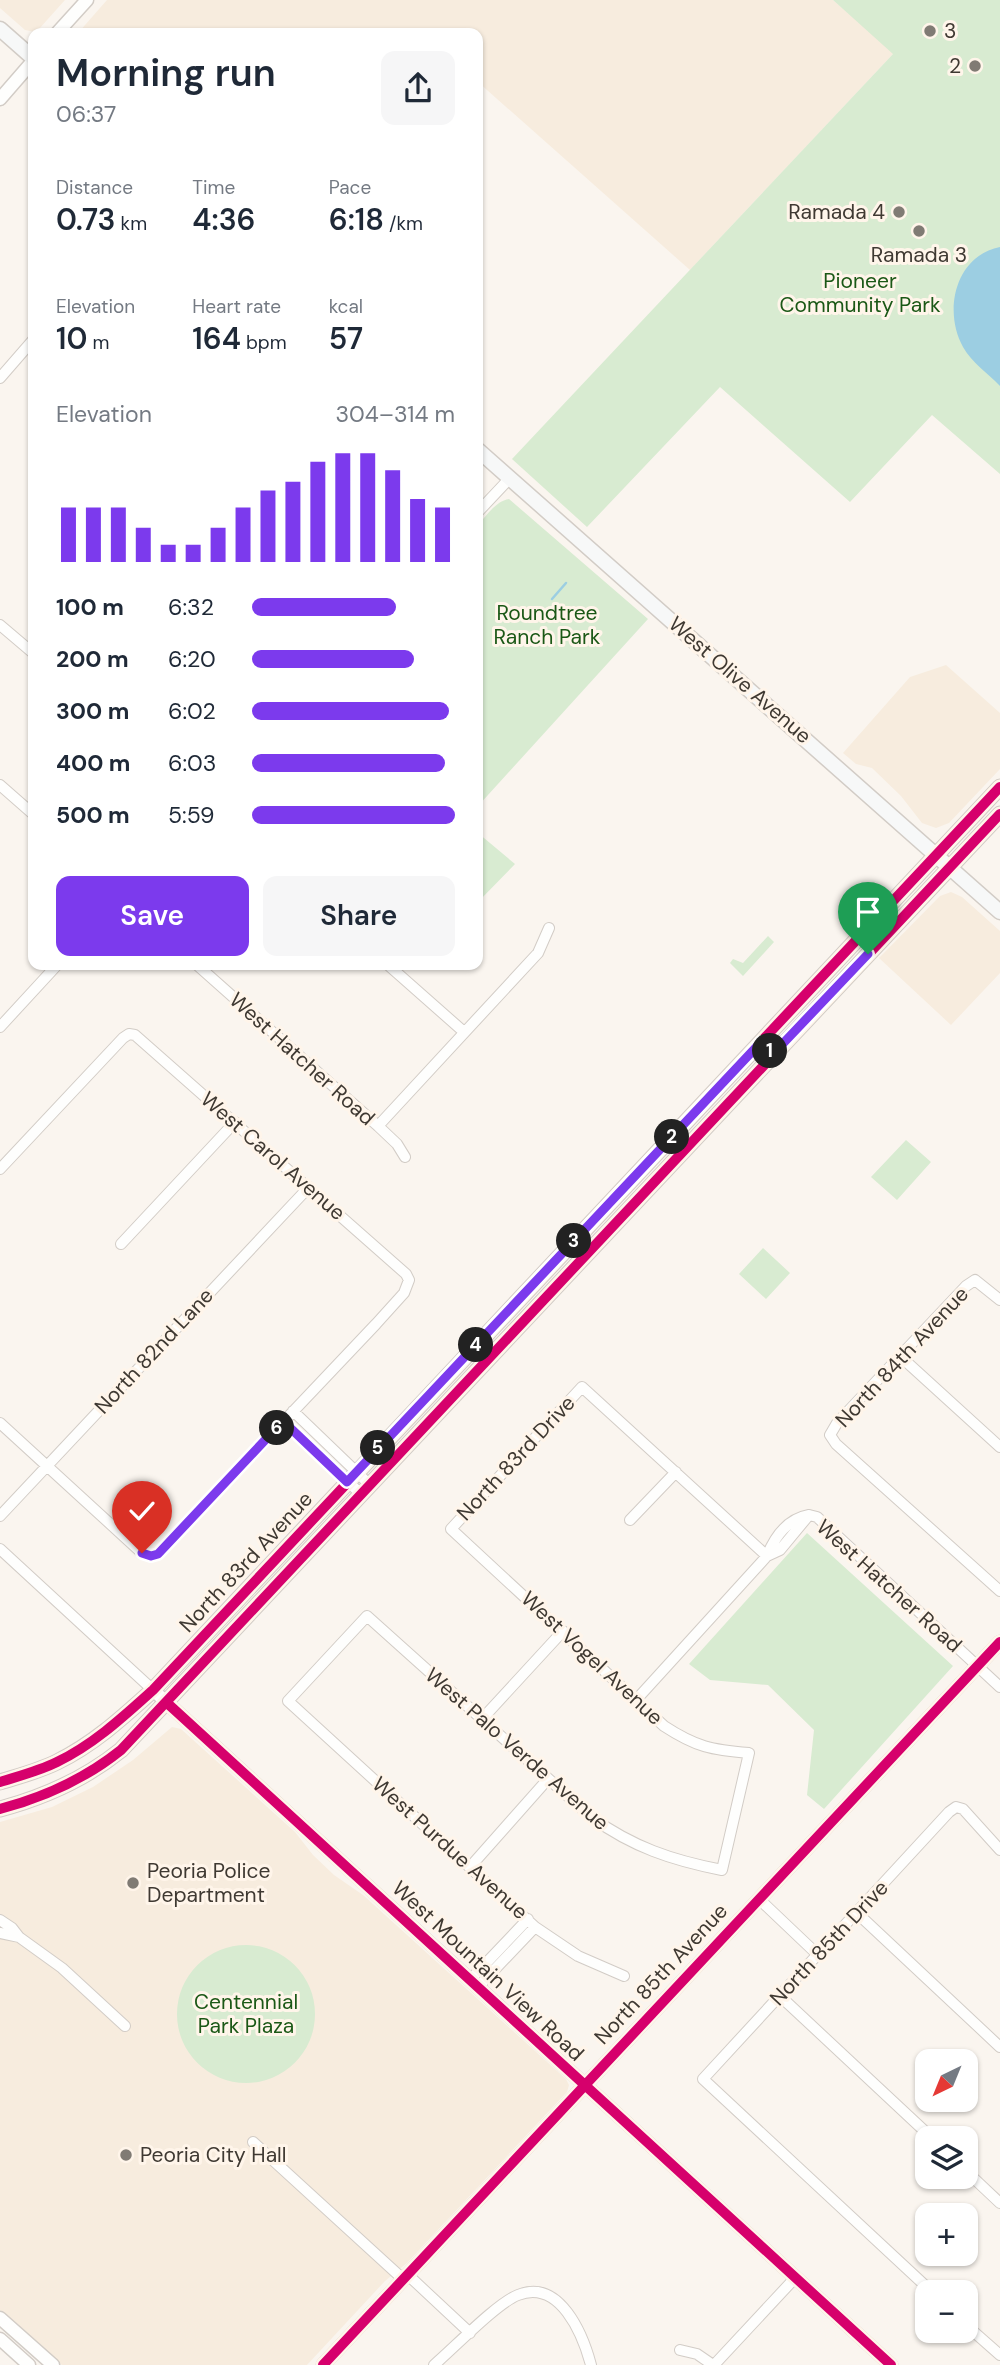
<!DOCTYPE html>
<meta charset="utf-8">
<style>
:root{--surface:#fff;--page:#f6f6f7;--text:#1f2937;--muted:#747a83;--accent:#7c3aed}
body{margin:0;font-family:"DM Sans",sans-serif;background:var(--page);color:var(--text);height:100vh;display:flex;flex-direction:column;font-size:26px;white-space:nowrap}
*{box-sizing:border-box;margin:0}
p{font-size:23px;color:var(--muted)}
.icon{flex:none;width:38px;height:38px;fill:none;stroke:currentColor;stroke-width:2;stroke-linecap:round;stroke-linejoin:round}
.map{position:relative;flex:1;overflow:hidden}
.panel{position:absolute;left:28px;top:28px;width:455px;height:942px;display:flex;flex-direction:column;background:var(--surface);border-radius:14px;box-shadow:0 2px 5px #0004}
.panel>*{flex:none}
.needle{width:46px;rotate:223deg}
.controls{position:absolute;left:915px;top:2049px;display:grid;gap:14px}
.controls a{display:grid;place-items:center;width:63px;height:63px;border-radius:14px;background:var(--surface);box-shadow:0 2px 5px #0004;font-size:35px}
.pin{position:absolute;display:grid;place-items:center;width:60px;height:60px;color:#fff;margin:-72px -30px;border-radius:50% 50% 50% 0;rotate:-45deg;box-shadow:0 0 7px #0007}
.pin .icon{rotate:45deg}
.km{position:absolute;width:35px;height:35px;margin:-18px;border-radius:50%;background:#222;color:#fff;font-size:19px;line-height:35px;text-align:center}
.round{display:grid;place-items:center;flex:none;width:74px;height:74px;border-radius:14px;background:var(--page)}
.head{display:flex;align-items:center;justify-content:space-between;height:119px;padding:0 28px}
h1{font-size:38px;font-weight:600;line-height:52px}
.stats{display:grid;grid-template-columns:repeat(3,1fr);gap:10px;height:119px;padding:7px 28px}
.stats div{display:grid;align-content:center}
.stats b{font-size:30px;font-weight:600}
.stats small{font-size:19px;font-weight:400}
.stats p{font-size:19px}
.chart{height:196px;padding:14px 28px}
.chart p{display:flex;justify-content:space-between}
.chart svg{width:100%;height:126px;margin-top:7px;stroke:var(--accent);stroke-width:6}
.button{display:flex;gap:14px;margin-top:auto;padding:14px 28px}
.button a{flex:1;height:80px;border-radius:14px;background:var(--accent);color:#fff;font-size:28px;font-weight:600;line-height:80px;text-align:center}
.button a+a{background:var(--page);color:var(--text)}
ul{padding:0 28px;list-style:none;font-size:23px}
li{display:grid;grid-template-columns:112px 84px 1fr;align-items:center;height:52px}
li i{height:18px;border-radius:9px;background:var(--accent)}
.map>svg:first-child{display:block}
.built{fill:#f7ecde}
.green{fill:#d8ebd1}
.water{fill:#9ccee2}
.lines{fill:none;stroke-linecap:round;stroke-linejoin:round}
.stream{stroke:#9ccee2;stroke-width:2.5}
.minor-casing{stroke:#d2ccc6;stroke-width:12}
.tertiary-casing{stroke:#d2ccc6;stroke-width:15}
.secondary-casing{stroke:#d2ccc6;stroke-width:17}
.minor{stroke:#fefefd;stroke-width:10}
.tertiary{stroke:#fefefd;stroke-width:12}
.secondary{stroke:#f7f8f8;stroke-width:14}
.cycleway-casing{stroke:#fff5ea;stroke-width:15}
.cycleway{stroke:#d6006c;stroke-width:10}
.route-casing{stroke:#fff;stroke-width:14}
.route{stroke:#7c3aed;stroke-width:9}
.poi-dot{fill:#807b74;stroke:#fff5ea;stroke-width:2.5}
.labels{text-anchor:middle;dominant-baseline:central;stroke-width:6;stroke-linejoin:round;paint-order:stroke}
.poi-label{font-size:21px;fill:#3f3932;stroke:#fff5ea;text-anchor:start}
.park-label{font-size:21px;fill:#1b5816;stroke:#fff5ea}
.street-label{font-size:21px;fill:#3f3932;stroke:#fff5ea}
</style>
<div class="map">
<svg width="1000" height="2365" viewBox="0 0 1000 2365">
<rect width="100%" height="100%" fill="#faf5ef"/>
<path class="built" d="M 0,0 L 65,0 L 39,29 L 35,32 L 25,30 L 0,8 Z
M 107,0 L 833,0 L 894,53 L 690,270 L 478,82 L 478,33 L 78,33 Z
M 946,665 L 1000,713 L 1000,769 L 949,823 L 936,828 L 922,823 L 901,796 L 872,768 L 856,764 L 843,753 L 910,677 Z
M 951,892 L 962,897 L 1000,931 L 1000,973 L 951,1025 L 879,958 L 940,896 Z
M 172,1727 L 181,1729 L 295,1832 L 313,1855 L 334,1875 L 363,1895 L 566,2079 L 569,2085 L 567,2092 L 407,2263 L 385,2281 L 307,2365 L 62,2365 L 0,2310 L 0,1822 L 52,1807 L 93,1787 L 133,1760 Z"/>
<path class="green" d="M 833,0 L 1000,0 L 1000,474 L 932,415 L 850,502 L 720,387 L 587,527 L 512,459 L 893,54 Z
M 509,499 L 648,619 L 478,806 L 478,525 C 487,515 496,501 509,499 Z
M 478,833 L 515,864 L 478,902 Z
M 768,936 L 774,942 L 743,976 L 730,963 L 733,959 L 743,963 Z
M 906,1140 L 931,1162 L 897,1200 L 871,1177 Z
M 763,1248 L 790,1273 L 766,1299 L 739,1274 Z
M 807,1533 L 953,1666 L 824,1809 L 807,1795 L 814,1730 L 768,1685 L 710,1680 L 689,1664 Z
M177 2014a69 69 0 1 1 138 0a69 69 0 1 1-138 0Z"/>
<path class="water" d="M 1000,247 L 1000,386 C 988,373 972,363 963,347 C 943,311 955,256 1000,247 Z"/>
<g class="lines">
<path class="stream" d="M 552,599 L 566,583"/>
<g class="minor-casing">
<path id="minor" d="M 0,378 L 33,340
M 478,512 L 510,478
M 0,625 L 33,653
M 0,785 L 33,814
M 196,964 L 378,1126 L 397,1144 L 405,1157
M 387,964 L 464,1032
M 0,1027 L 58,964
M 378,1126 L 538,953 L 549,928
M 0,1169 L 123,1038 L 129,1034 L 135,1035 L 406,1274 L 409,1280 L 404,1293 L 376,1324 L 158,1554 L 151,1556 L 142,1553 L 0,1423
M 121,1244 L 235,1122
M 1000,1300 L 975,1280 L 966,1286 L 837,1423 L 830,1435 L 836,1444 L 1000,1591
M 900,1356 L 1000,1447
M 293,1411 L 370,1485
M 283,1421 L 361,1494
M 809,1515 L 817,1517 L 1000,1687
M 0,1516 L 309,1187
M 630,1520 L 676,1472
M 0,1549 L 153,1690
M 767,1556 L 780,1550 L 809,1515
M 636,1700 L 767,1556 C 775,1536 787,1519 809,1515
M 482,1719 L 563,1631
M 470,1867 L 548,1779
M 759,1899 L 818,1955
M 857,1913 L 1000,2047
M 0,1920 L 12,1928 L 19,1937 L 62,1968 L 125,2026
M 0,1933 L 19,1937
M 624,1976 L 578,1956 L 535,1927 L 288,1701 L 367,1616 L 591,1817 C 633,1847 671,1860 722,1870 L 749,1753 C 712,1750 696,1747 664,1726 L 451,1529 L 582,1387 L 767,1556
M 470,1980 L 528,1919
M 478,1987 L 535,1927
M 780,1996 L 932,2138
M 253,2142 L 404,2280
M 966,2171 L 1000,2203
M 409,2276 L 470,2333
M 932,2292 L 703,2079 L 949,1812 L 956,1807 L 963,1809 L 1000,1850
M 966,2325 L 1000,2355
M 680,2350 L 697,2354 L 713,2365
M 434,2365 C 454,2348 497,2303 518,2295 C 560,2278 583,2335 591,2365
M 714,2365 L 795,2278"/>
</g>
<g class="tertiary-casing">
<path id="tertiary" d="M 57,33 L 87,0
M 0,99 L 33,61
M 153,1690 L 891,2365
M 0,2318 L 53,2365
M 0,2339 L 29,2365
M 323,2365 L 1000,1642"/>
</g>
<g class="secondary-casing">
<path id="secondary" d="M 0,29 L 33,58
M 478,450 L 1000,912
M 0,1782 C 19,1776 39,1771 57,1762 C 94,1744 123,1717 153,1690 L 1000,787
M 0,1809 C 45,1797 85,1779 121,1750 L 1000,814"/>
</g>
<use href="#minor" class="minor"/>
<use href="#tertiary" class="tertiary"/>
<use href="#secondary" class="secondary"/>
<g class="cycleway-casing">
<path id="cycleway" d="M 166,1702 L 891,2365
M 0,1782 C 19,1776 39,1771 57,1762 C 94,1744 123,1717 153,1690 L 1000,787
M 0,1809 C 45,1797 85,1779 121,1750 L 1000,814
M 323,2365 L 1000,1642"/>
</g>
<use href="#cycleway" class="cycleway"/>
</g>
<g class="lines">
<g class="route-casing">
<path id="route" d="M 142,1553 L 151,1556 L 158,1554 L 283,1421 L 347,1482 L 761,1042 L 773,1054 L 868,954"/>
</g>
<use href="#route" class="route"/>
</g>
<g class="poi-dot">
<circle cx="930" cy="31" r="7"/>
<circle cx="975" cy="66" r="7"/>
<circle cx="899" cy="212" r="7"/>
<circle cx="919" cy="231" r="7"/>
<circle cx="133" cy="1883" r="7"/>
<circle cx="126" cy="2155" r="7"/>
</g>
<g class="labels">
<g class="poi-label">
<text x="944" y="31">3</text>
<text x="961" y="66" text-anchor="end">2</text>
<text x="885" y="212" text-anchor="end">Ramada 4</text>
<text x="919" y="255" text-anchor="middle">Ramada 3</text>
<text x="147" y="1871">Peoria Police<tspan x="147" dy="24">Department</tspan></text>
<text x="140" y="2155">Peoria City Hall</text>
</g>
<g class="park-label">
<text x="860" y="281">Pioneer<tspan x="860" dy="24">Community Park</tspan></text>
<text x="547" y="613">Roundtree<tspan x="547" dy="24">Ranch Park</tspan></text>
<text x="246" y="2002">Centennial<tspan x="246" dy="24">Park Plaza</tspan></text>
</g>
<g class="street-label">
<text transform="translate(740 680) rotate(41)">West Olive Avenue</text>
<text transform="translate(302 1059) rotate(42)">West Hatcher Road</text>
<text transform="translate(273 1156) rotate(41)">West Carol Avenue</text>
<text transform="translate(154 1351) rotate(-47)">North 82nd Lane</text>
<text transform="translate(902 1357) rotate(-47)">North 84th Avenue</text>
<text transform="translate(516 1458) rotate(-47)">North 83rd Drive</text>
<text transform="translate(246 1562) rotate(-47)">North 83rd Avenue</text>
<text transform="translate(889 1586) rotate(42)">West Hatcher Road</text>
<text transform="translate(592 1658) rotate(43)">West Vogel Avenue</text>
<text transform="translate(517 1749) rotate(41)">West Palo Verde Avenue</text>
<text transform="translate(450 1848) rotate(42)">West Purdue Avenue</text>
<text transform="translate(829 1943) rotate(-47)">North 85th Drive</text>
<text transform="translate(488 1971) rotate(43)">West Mountain View Road</text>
<text transform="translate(661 1974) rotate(-47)">North 85th Avenue</text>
</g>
</g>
</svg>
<div class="controls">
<a><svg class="needle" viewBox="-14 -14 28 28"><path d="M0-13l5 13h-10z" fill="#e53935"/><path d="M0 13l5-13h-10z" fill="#747a83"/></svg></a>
<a><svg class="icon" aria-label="layers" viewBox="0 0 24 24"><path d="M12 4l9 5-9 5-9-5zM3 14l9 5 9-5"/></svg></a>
<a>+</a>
<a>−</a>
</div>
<div class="pin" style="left:868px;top:954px;background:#1e9e55"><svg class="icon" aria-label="arrive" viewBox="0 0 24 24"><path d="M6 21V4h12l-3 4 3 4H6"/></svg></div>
<div class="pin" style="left:142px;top:1553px;background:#d93025"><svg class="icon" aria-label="check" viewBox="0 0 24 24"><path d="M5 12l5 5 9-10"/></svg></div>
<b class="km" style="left:770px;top:1051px">1</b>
<b class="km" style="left:672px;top:1137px">2</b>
<b class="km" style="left:574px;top:1241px">3</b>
<b class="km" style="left:476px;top:1345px">4</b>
<b class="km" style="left:378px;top:1448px">5</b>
<b class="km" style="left:277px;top:1428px">6</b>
<section class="panel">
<div class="head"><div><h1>Morning run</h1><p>06:37</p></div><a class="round"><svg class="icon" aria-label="share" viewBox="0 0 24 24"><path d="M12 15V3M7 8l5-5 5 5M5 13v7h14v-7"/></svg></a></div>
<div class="stats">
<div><p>Distance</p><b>0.73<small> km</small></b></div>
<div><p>Time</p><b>4:36</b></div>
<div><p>Pace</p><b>6:18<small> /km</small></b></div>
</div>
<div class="stats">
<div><p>Elevation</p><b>10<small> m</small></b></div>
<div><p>Heart rate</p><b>164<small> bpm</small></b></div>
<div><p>kcal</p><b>57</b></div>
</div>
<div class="chart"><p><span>Elevation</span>304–314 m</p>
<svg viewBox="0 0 160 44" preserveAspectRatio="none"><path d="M5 44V25M15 44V25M25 44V25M35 44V32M45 44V38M55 44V38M65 44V32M75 44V25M85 44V19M95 44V16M105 44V9M115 44V6M125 44V6M135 44V12M145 44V22M155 44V25"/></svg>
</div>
<ul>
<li><b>100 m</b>6:32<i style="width:71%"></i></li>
<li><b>200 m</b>6:20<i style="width:80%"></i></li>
<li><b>300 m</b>6:02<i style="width:97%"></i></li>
<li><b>400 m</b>6:03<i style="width:95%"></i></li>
<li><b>500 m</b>5:59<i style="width:100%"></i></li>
</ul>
<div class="button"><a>Save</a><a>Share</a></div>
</section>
</div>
